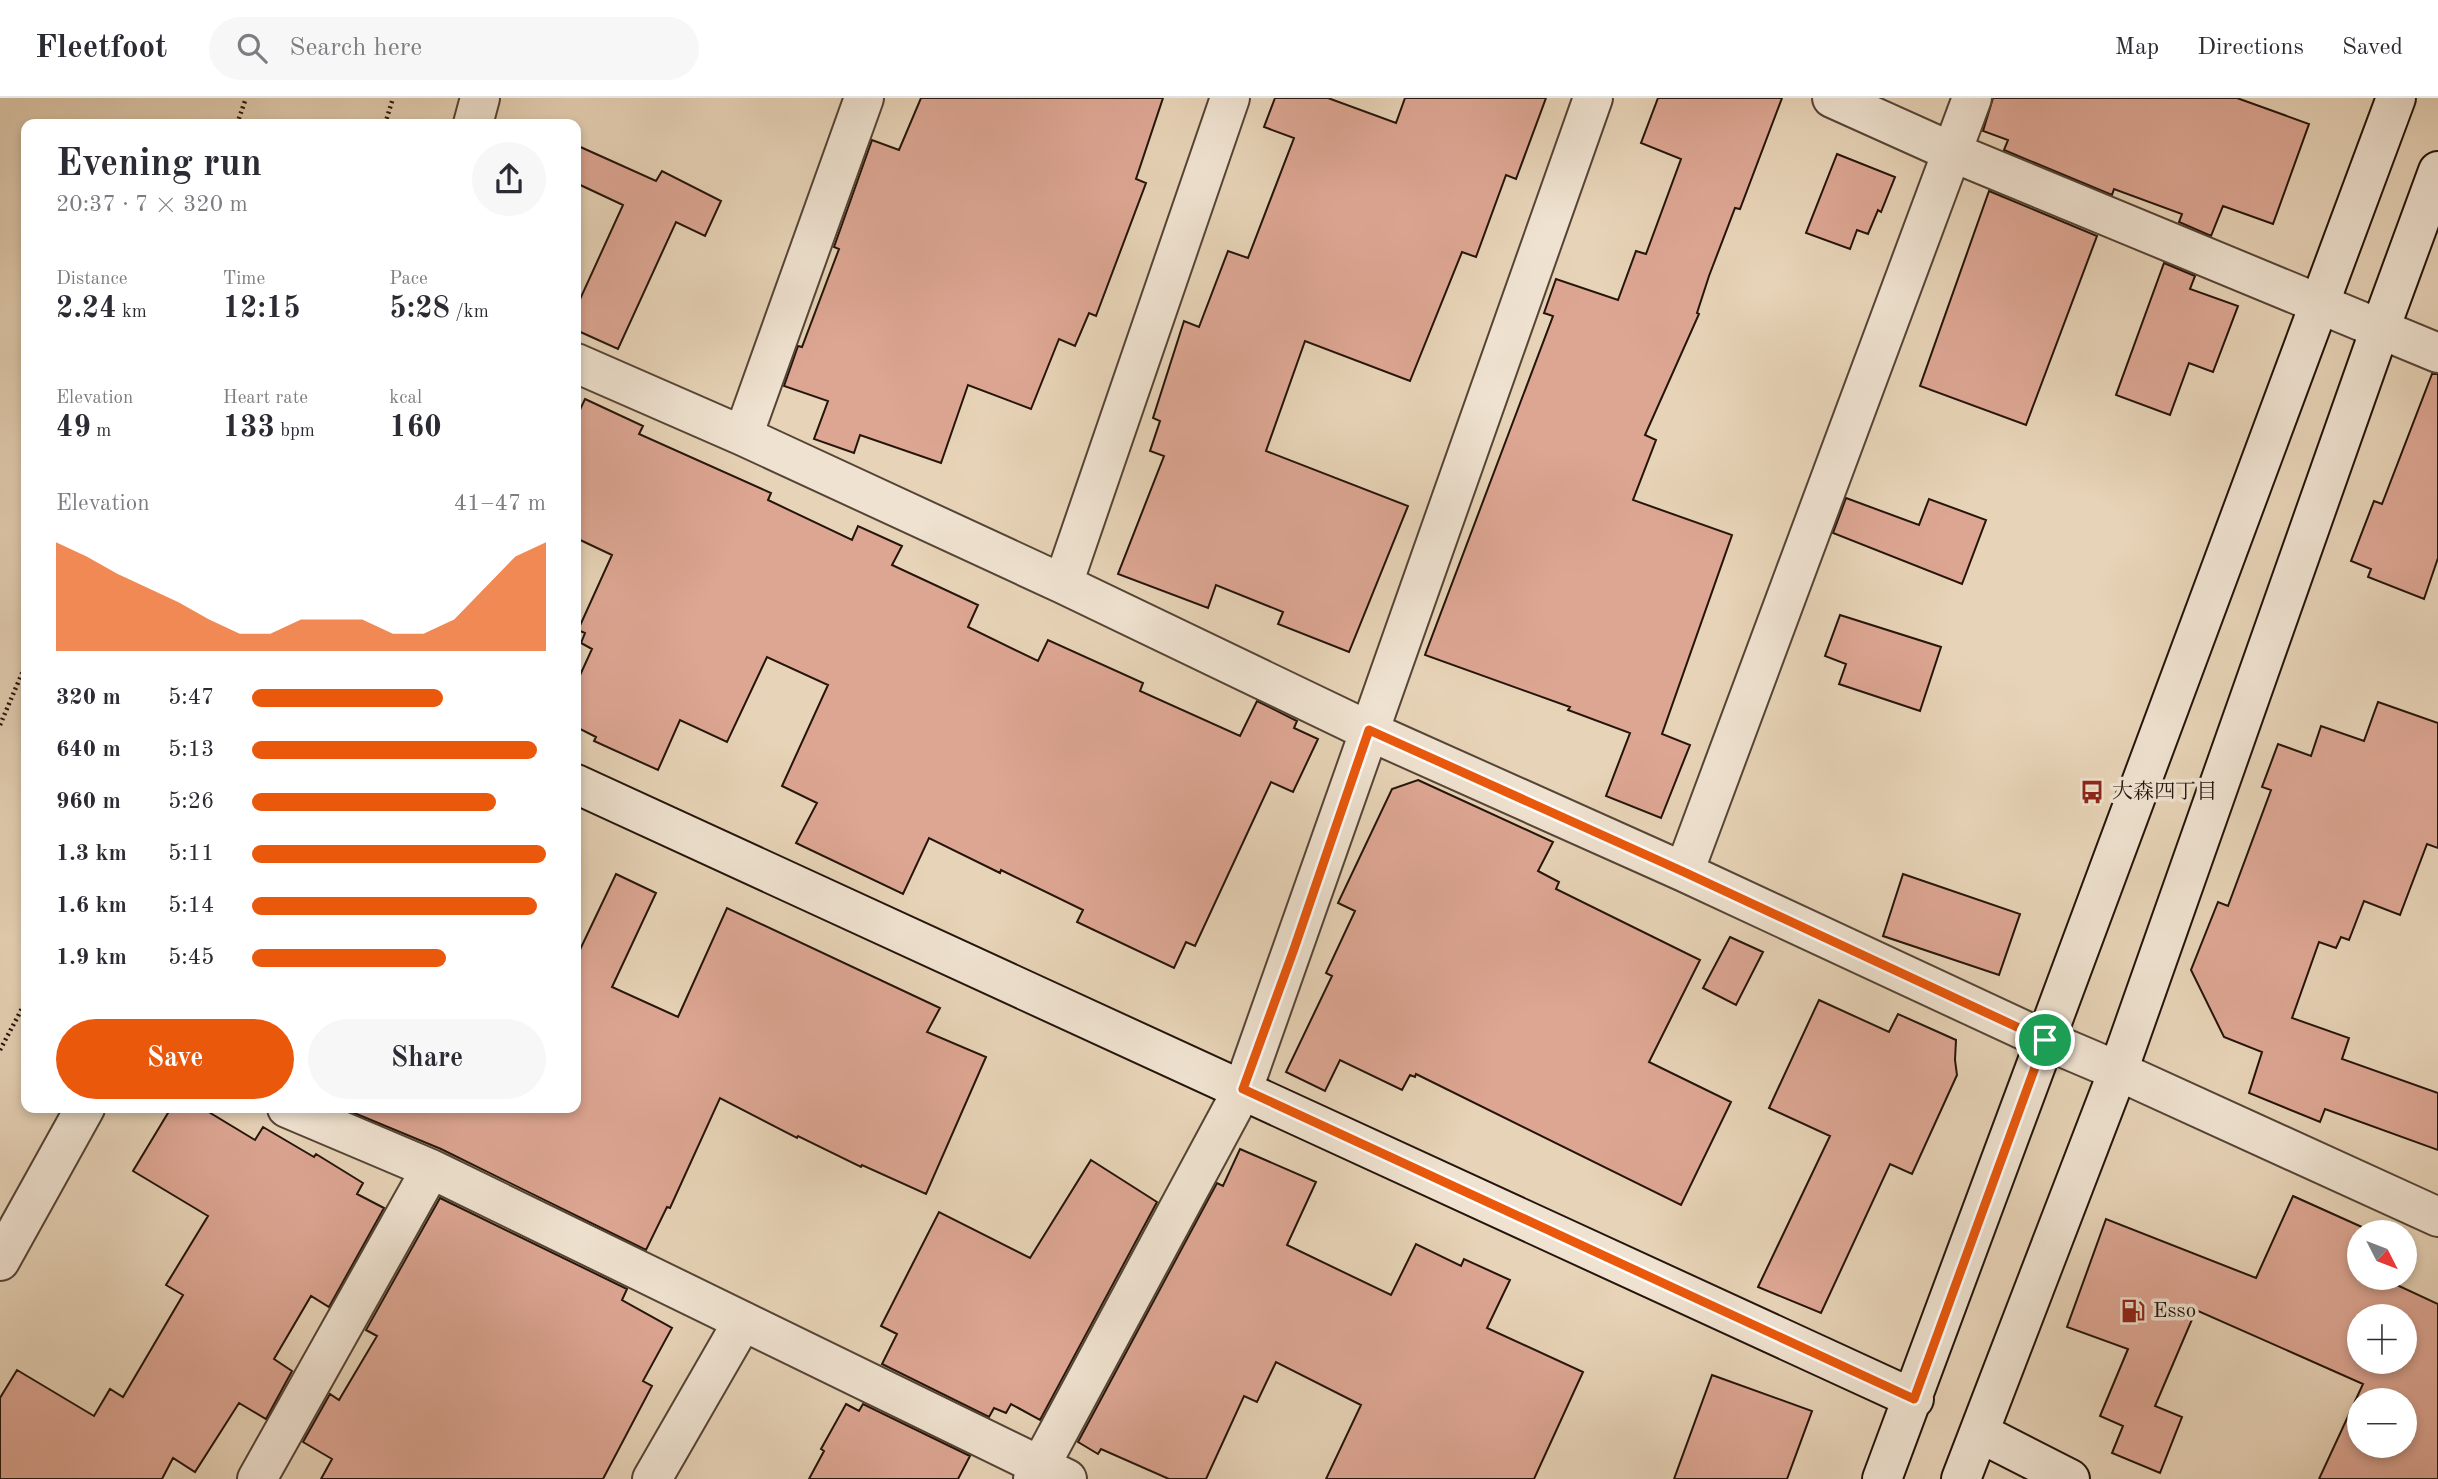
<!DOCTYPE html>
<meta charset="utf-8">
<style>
:root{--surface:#fff;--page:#f7f7f7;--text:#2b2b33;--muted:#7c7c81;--line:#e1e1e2;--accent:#ea580c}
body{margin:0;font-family:"Old Standard TT","Noto Serif JP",serif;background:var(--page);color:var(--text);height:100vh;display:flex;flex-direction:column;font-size:26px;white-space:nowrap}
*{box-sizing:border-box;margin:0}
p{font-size:23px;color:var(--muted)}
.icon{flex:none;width:38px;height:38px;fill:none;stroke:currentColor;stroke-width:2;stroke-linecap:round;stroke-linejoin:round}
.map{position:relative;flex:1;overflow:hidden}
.panel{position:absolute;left:21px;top:21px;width:560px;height:994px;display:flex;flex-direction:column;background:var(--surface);border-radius:14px;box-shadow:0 4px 10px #0003}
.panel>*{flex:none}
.needle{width:46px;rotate:132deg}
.fabs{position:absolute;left:2347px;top:1122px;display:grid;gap:14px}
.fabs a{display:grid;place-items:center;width:70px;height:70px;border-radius:50%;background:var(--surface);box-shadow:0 4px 10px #0003;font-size:35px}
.pin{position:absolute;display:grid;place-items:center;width:60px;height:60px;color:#fff;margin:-30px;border:4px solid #fff;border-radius:50%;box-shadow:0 2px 7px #0007}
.round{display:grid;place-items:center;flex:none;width:74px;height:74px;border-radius:37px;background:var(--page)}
.overview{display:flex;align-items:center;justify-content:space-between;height:119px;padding:0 35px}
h1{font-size:38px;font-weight:800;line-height:52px}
.figures{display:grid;grid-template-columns:repeat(3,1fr);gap:10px;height:119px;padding:7px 35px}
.figures div{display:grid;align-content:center}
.figures b{font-size:30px;font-weight:800}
.figures small{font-size:19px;font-weight:400}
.figures p{font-size:19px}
.chart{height:196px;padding:14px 35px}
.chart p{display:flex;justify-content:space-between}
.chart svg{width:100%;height:126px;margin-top:7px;fill:var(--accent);opacity:.7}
.action{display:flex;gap:14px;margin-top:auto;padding:14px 35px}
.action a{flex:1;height:80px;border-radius:42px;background:var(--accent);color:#fff;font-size:28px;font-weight:800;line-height:80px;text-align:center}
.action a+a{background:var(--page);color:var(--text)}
ul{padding:0 35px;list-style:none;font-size:23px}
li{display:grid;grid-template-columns:112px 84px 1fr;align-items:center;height:52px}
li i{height:18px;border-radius:9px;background:var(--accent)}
header{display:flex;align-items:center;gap:42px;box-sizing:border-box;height:98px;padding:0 35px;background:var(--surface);border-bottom:2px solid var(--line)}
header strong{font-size:33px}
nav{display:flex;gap:38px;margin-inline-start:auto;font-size:24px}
.search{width:490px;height:63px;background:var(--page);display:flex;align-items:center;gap:18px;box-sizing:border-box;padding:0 24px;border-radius:38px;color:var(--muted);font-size:26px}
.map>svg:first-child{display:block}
.building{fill:#dda693;stroke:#24140a;stroke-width:2;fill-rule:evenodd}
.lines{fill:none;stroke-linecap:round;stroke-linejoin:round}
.street-casing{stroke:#554435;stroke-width:42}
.secondary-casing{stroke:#24140a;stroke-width:42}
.path{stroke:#24140a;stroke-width:4.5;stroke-dasharray:2 3.5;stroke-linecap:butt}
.street{stroke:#efe2d0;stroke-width:38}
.secondary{stroke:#efe2d0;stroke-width:38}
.route-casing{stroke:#fff;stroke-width:14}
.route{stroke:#ea580c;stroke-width:9}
.labels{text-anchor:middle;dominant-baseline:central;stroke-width:7;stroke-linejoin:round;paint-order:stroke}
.poi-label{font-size:21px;fill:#24140a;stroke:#efe2d0;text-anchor:start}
</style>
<header>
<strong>Fleetfoot</strong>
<div class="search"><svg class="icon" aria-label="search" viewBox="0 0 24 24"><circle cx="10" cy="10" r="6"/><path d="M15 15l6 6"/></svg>Search here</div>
<nav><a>Map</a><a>Directions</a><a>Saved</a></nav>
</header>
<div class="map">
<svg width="2438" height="1381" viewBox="0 0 2438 1381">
<rect width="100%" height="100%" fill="#e7d3b7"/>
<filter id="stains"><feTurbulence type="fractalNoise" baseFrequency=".00286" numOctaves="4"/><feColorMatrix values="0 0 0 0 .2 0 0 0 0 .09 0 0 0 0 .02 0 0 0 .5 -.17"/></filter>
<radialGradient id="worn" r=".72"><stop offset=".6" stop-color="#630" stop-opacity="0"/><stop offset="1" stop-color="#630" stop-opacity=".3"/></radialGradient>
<path class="building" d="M 921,0 L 1163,0 L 1136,81 L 1146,85 L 1096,218 L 1089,215 L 1075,248 L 1059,241 L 1031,311 L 968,287 L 941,365 L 860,337 L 854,355 L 814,341 L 828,303 L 784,288 L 798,248 L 802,249 L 839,151 L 834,149 L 872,42 L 899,52 Z
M 1275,0 L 1328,0 L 1396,25 L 1405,0 L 1546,0 L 1516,81 L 1506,77 L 1476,159 L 1462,154 L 1410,283 L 1305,243 L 1266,353 L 1408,408 L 1349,554 L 1278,526 L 1283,514 L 1216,487 L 1208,510 L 1118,476 L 1164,358 L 1150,353 L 1160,323 L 1153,320 L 1184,223 L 1199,229 L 1228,153 L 1248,160 L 1294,40 L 1264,29 Z
M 1658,0 L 1782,0 L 1740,111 L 1735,110 L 1709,178 L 1697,215 L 1699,216 L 1645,337 L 1656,342 L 1633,402 L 1732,437 L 1662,636 L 1690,647 L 1661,720 L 1606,698 L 1630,635 L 1568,612 L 1570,609 L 1425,557 L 1553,218 L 1544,215 L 1556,181 L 1618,202 L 1636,153 L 1646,156 L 1681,61 L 1641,45 Z
M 1993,0 L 2237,0 L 2309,26 L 2273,126 L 2223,108 L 2211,138 L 2179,124 L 2182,116 L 2114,91 L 2112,97 L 2004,52 L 2008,42 L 1983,33 Z
M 576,47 L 656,83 L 662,73 L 721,103 L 705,138 L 676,124 L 618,251 L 576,232 L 576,210 L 623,107 L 576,85 Z
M 1837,56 L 1895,79 L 1881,114 L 1878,112 L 1868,136 L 1857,132 L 1850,151 L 1806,135 Z
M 1989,93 L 2097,138 L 2026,327 L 1920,288 Z
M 2164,165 L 2195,178 L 2190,191 L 2238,208 L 2213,274 L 2189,265 L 2170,317 L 2116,297 Z
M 2432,276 L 2438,276 L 2438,460 L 2424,501 L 2368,479 L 2371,471 L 2351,463 L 2374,403 L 2382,406 Z
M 585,301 L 643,328 L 639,336 L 771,395 L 768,402 L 852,442 L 858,428 L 902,448 L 892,467 L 978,507 L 968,529 L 1038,563 L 1048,542 L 1143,585 L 1140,593 L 1240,638 L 1257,603 L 1297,623 L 1294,630 L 1318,641 L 1293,694 L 1271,684 L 1195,848 L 1186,844 L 1174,870 L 1077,824 L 1083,812 L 1001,772 L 1000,775 L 929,740 L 903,796 L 796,745 L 817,705 L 782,688 L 828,587 L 767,559 L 727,644 L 680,622 L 658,672 L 594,643 L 596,639 L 576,629 L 576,586 L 592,551 L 581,545 L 585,535 L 578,532 L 612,457 L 576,440 L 576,320 Z
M 1846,400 L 1919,427 L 1929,401 L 1986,422 L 1962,486 L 1833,435 Z
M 1840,517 L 1941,549 L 1920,613 L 1839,586 L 1846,566 L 1825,558 Z
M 2378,604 L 2438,625 L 2438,750 L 2427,746 L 2400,817 L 2364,803 L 2349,842 L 2341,839 L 2336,850 L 2319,844 L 2292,920 L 2349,940 L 2342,961 L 2438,995 L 2438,1052 L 2325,1011 L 2320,1024 L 2249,995 L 2262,954 L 2224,939 L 2191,872 L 2218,804 L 2228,808 L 2271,692 L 2262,689 L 2278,646 L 2311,658 L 2321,628 L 2364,643 Z
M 1418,682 L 1553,744 L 1538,773 L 1559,784 L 1556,791 L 1700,862 L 1649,964 L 1731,1004 L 1681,1107 L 1416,976 L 1415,979 L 1410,977 L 1402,992 L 1340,962 L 1325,993 L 1286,974 L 1332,878 L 1326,875 L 1355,813 L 1338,805 L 1392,691 Z
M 616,776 L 656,795 L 612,889 L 678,919 L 727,810 L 940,910 L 927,934 L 986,959 L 926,1096 L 862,1067 L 861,1069 L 798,1038 L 797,1040 L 720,1000 L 670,1110 L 667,1109 L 646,1152 L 441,1051 L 342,1010 L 576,1010 L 576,860 Z
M 1903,776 L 2020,816 L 1999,877 L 1883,838 Z
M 1730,839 L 1763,854 L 1736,907 L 1703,890 Z
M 1819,902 L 1889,934 L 1898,916 L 1956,942 L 1955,962 L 1957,977 L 1912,1076 L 1890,1066 L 1821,1215 L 1758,1189 L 1830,1038 L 1769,1010 Z
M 171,1010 L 202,1010 L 255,1042 L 263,1029 L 314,1059 L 316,1056 L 363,1085 L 357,1096 L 384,1110 L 329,1209 L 311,1198 L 274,1261 L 292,1273 L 266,1321 L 239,1305 L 195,1374 L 173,1360 L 162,1381 L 0,1381 L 0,1300 L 17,1272 L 94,1318 L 110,1291 L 123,1299 L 183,1197 L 166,1187 L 208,1118 L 133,1073 Z
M 1240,1051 L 1316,1084 L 1287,1147 L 1391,1197 L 1416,1146 L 1461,1168 L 1464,1161 L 1510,1182 L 1487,1230 L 1583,1274 L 1534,1381 L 1326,1381 L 1361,1307 L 1276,1264 L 1257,1304 L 1244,1298 L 1206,1381 L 1169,1381 L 1101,1351 L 1098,1356 L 1078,1344 L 1217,1085 L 1223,1088 Z
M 1091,1062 L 1157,1104 L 1040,1322 L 1011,1306 L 1006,1315 L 994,1310 L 989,1319 L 882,1266 L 897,1236 L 881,1228 L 939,1114 L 1030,1160 Z
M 2293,1098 L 2373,1134 L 2359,1134 L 2359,1180 L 2382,1180 L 2438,1206 L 2438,1381 L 2319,1381 L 2363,1286 L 2196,1212 L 2155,1308 L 2182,1319 L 2160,1375 L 2112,1355 L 2123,1328 L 2100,1318 L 2128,1251 L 2067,1229 L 2106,1121 L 2256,1180 ZM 2359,1218 L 2404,1218 L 2404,1264 L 2359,1264 ZM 2359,1302 L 2404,1302 L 2404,1348 L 2359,1348 Z
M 440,1100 L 627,1191 L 622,1202 L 672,1230 L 643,1283 L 652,1288 L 603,1381 L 321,1381 L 332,1361 L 303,1344 L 330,1296 L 339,1302 L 377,1238 L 366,1232 Z
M 1712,1277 L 1812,1313 L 1787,1381 L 1674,1381 Z
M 846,1306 L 859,1313 L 863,1306 L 970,1358 L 958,1381 L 809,1381 L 824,1353 L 821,1351 Z"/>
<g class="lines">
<g class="street-casing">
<path id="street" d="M 1832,0 L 1952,54 L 2438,255
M 473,26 L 480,0
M 576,265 L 743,338 L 1063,486 L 1369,633 L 1684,774 L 2045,942 L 2118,973 L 2438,1119
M 743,338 L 864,0
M 1063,486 L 1230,0
M 1684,774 L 1972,0
M 287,1010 L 431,1071 L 1067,1381
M 0,1163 L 85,1010
M 257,1381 L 431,1071
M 652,1381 L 743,1223
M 1033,1381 L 1243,991 L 1593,0"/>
</g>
<g class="secondary-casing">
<path id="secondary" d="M 576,686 L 1914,1301
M 1980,1335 L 2070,1381
M 1882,1381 L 2396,0
M 1961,1381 L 2118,973 L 2380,231 L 2438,73"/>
</g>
<path class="path" d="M 237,26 L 246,0
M 385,26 L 393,0
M 0,627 L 26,566
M 0,952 L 26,903"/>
<use href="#street" class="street"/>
<use href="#secondary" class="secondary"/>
</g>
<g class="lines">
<g class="route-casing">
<path id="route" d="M 1369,632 L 1684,774 L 2045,942 L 1914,1301 L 1243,991 L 1294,851 Z"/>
</g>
<use href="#route" class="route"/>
</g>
<defs>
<g id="bus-bare" transform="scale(1.89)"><path d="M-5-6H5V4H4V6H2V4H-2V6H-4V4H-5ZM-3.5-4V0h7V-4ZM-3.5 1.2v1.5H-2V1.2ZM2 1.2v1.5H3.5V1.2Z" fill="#8f2418" stroke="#efe2d0" stroke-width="2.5" paint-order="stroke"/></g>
<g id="fuel-bare" transform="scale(1.89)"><path d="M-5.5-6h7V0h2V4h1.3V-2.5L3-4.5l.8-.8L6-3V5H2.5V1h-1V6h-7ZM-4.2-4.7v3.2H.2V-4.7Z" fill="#8f2418" stroke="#efe2d0" stroke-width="2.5" paint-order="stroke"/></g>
</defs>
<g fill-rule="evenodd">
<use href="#bus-bare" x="2092" y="694"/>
<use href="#fuel-bare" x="2133" y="1213"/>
</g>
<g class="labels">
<g class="poi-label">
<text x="2112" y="694">大森四丁目</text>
<text x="2153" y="1213">Esso</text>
</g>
</g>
<rect width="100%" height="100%" filter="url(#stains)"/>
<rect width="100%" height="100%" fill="url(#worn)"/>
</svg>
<div class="fabs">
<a><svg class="needle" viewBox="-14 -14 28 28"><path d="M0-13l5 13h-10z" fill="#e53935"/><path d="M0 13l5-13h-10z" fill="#7c7c81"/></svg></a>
<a>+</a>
<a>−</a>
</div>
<div class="pin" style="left:2045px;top:942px;background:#1e9e55"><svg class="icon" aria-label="arrive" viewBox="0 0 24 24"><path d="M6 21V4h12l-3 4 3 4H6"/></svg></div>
<section class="panel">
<div class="overview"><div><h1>Evening run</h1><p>20:37 · 7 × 320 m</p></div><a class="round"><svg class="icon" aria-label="share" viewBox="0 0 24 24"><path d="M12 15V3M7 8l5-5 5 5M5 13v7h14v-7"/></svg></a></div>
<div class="figures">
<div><p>Distance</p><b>2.24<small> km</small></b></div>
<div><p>Time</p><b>12:15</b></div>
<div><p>Pace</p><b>5:28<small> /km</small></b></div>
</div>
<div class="figures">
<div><p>Elevation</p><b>49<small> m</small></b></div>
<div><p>Heart rate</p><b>133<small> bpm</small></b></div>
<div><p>kcal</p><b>160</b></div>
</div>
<div class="chart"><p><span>Elevation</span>41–47 m</p>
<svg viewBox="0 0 160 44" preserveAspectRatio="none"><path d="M0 44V6L10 11L20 17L30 22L40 27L50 33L60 38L70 38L80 33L90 33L100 33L110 38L120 38L130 33L140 22L150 11L160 6V44z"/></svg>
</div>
<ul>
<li><b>320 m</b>5:47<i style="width:65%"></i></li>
<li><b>640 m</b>5:13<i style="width:97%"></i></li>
<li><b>960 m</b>5:26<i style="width:83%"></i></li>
<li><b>1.3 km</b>5:11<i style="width:100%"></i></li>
<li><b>1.6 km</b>5:14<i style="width:97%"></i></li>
<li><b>1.9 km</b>5:45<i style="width:66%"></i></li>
</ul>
<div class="action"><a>Save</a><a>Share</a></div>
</section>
</div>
